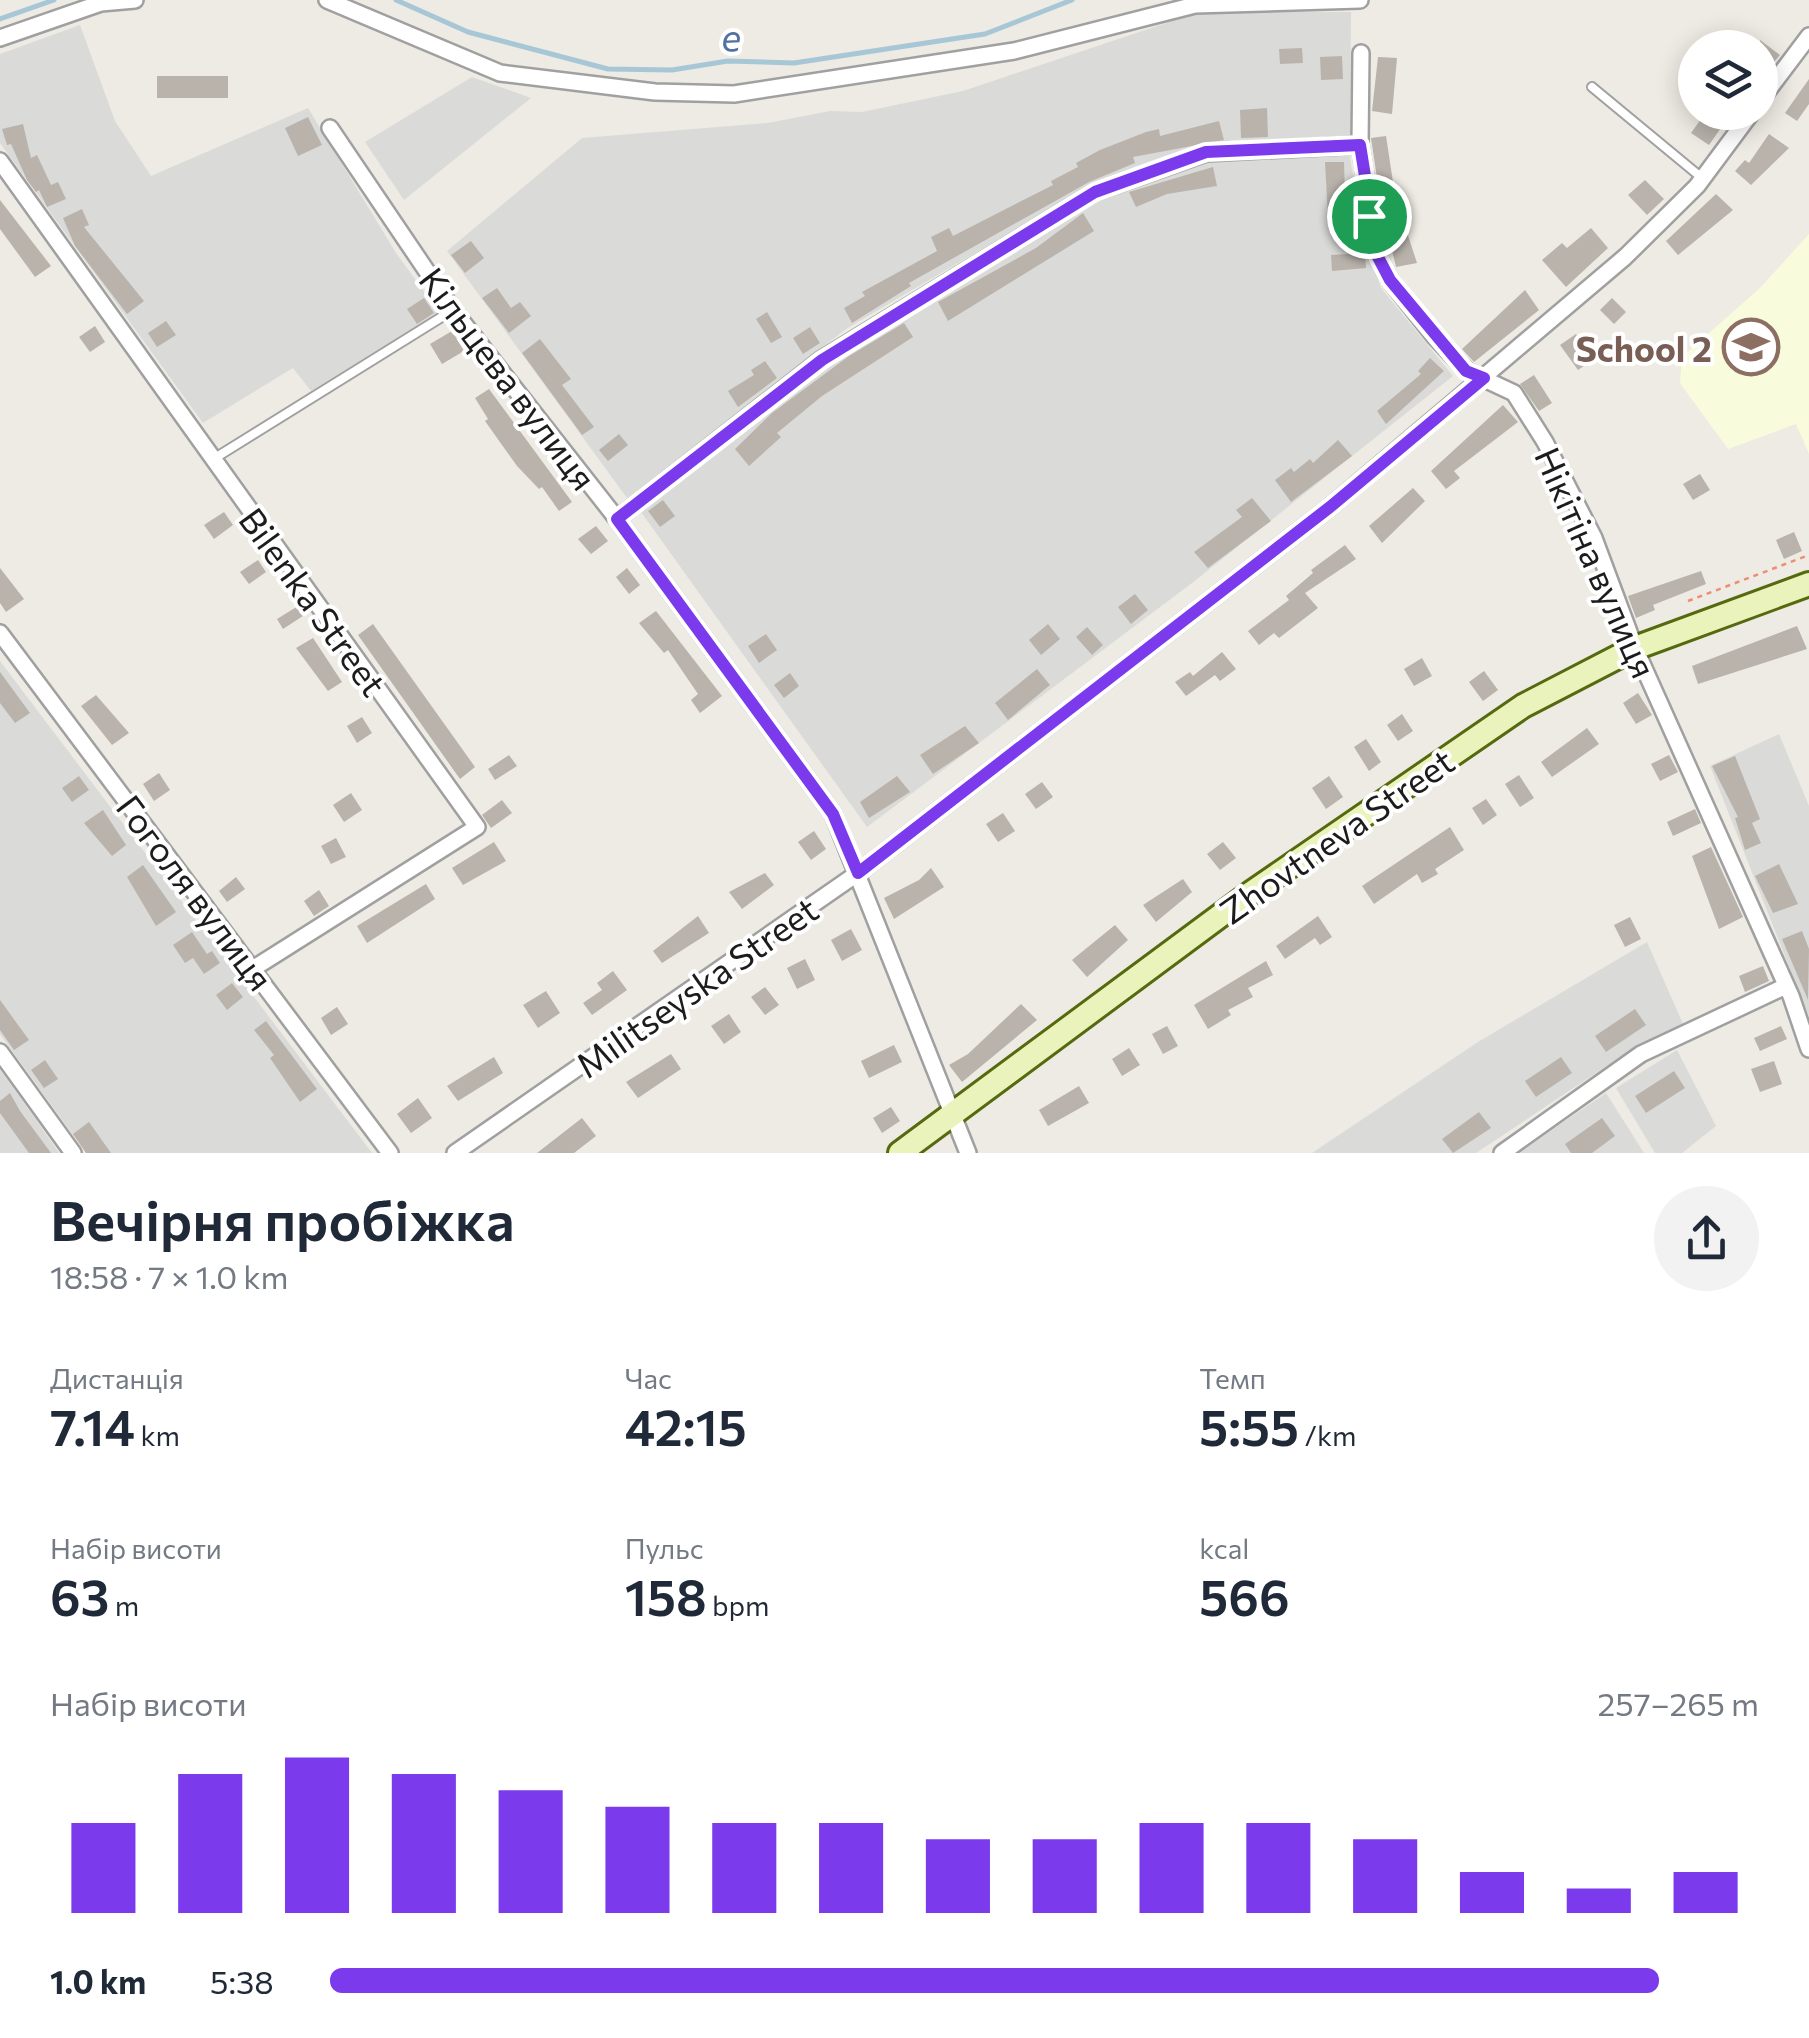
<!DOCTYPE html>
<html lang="uk">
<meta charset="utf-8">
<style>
:root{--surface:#fff;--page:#f2f2f3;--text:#1f2937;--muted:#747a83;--accent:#7c3aed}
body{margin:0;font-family:Commissioner,sans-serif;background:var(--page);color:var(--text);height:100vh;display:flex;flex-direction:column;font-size:38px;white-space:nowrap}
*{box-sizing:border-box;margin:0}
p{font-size:32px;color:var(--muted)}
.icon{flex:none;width:55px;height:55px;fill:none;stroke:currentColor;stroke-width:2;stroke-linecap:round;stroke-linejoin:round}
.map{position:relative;height:1153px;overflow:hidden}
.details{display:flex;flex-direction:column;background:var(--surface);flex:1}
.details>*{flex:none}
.fabs{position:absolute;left:1678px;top:30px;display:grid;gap:20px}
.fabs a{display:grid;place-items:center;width:100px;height:100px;border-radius:50%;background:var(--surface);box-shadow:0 5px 25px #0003;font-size:50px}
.pin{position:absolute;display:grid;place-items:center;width:85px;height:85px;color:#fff;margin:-42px;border:5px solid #fff;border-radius:50%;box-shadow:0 2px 10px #0007}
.round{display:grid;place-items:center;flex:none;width:105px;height:105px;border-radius:52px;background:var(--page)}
.summary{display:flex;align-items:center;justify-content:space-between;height:170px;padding:0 50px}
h1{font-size:55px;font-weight:600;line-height:75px}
.metrics{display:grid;grid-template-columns:repeat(3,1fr);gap:15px;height:170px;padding:10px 50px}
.metrics div{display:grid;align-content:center}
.metrics b{font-size:50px;font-weight:600}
.metrics small{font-size:28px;font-weight:400}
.metrics p{font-size:28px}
.chart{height:280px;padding:20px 50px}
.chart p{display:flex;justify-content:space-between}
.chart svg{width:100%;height:180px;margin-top:10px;stroke:var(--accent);stroke-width:6}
ul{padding:0 50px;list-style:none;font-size:32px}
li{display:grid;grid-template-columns:160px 120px 1fr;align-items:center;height:75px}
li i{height:25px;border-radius:12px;background:var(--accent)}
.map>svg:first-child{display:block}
.residential{fill:#dadad9}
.education{fill:#f8fcdd}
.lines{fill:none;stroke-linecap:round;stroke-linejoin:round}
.stream{stroke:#a7c7d7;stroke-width:5}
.building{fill:#b9b3ac}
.lane-casing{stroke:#a0a0a0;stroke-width:12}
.street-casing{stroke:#a0a0a0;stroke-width:20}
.secondary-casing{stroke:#55690e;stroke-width:28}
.path{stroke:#ed8e74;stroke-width:2.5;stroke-dasharray:5 5;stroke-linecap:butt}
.lane{stroke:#fff;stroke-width:8}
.street{stroke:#fff;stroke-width:15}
.secondary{stroke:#eaf3bb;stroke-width:22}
.route-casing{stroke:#fff;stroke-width:20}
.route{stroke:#7c3aed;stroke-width:12}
.labels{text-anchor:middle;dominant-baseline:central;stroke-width:8;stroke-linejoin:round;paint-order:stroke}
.education-label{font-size:35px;font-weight:bold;fill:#785e54;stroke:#fff;text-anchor:end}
.street-label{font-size:35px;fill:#1c1c1c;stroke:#fff}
.water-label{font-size:38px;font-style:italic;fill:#5271a3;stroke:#fff}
</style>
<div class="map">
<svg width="1809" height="1153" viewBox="0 0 1809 1153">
<rect width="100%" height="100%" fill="#edebe3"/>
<path class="residential" d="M 1199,12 L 1351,12 L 1350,138 L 1232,140 L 1082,190 L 846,329 L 627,498 L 447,251 L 582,138 L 768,123 L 830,111 L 862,112 L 963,91 Z
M 80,25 L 115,121 L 151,176 L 308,108 L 396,253 L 439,312 L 311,391 L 293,368 L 203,423 L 0,143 L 0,54 Z
M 472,77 L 531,98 L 404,200 L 365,142 Z
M 1349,153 L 1366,243 L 1381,288 L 1453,376 L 1192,583 L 867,827 L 641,512 L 843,354 L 1109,196 L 1208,162 Z
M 0,661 L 372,1153 L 86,1153 L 0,1034 Z
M 1779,734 L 1809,806 L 1809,1017 L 1710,766 Z
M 1647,942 L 1683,1024 L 1623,1055 L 1476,1153 L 1312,1153 L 1478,1042 Z
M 1677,1050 L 1716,1126 L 1682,1153 L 1655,1153 L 1616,1088 Z
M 0,1070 L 32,1114 L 59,1153 L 0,1153 Z
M 1606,1093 L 1644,1153 L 1518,1153 Z"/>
<path class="education" d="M 1809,234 L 1809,454 L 1796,424 L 1728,449 L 1680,383 L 1682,357 L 1760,288 Z"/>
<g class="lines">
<path class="stream" d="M 396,0 L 468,32 L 608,69 L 672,70 L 728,61 L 794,63 L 985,34 L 1072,0
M 0,19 L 54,0"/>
</g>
<path class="building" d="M 1760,40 L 1780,55 L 1760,78 Z
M 1302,48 L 1303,63 L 1280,64 L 1279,49 Z
M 1342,56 L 1343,79 L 1321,80 L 1320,57 Z
M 1378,57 L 1397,58 L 1392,114 L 1372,111 Z
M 157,76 L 228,76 L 228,98 L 157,98 Z
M 1809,79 L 1809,104 L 1797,121 L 1785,113 Z
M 1267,108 L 1268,137 L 1241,138 L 1240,110 Z
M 1706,112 L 1732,112 L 1709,145 L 1691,133 Z
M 308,117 L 322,145 L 298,156 L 285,128 Z
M 1219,121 L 1224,140 L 1133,157 L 1135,163 L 1089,182 L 909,283 L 911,286 L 852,323 L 844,308 L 865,296 L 862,292 L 937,251 L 931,237 L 949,228 L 953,236 L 1053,185 L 1051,181 L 1078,167 L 1076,163 L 1100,150 L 1146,132 L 1159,129 L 1160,136 Z
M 23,124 L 31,158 L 37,155 L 51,185 L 58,182 L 66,199 L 47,207 L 39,190 L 36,192 L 27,180 L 11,144 L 7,145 L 2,129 Z
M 1769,134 L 1789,148 L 1751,185 L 1735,171 L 1745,160 L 1749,163 Z
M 1386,136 L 1393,182 L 1378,185 L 1371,138 Z
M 1325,162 L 1344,162 L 1345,198 L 1352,198 L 1351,220 L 1328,218 Z
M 1213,167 L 1217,186 L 1167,194 L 1136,207 L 1129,192 Z
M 1645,180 L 1664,199 L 1647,215 L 1628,195 Z
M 1716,194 L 1733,210 L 1678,255 L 1666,241 Z
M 0,200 L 51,266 L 35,277 L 0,229 Z
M 1398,205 L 1417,263 L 1396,267 L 1382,209 Z
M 82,209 L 89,225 L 84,227 L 144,301 L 127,314 L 75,246 L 63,218 Z
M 1083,213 L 1094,231 L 948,321 L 938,302 L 1036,248 Z
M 1591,228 L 1608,248 L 1566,287 L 1542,260 L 1562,243 L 1567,248 Z
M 471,241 L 484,258 L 465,273 L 451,255 Z
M 1365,253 L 1366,268 L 1332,271 L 1331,255 Z
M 497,288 L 511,308 L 520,302 L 531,316 L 509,333 L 482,298 Z
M 1525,290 L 1539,310 L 1474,362 L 1462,349 Z
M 424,298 L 434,313 L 417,324 L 407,309 Z
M 1612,298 L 1626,312 L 1614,324 L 1600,310 Z
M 767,312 L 782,337 L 771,343 L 756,319 Z
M 166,321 L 176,335 L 157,347 L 148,333 Z
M 904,323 L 913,337 L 822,396 L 777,433 L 781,437 L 749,466 L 735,449 L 772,413 L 849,356 Z
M 95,326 L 105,342 L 90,352 L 79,337 Z
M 810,327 L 820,343 L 803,354 L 793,338 Z
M 452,331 L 464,351 L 442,364 L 430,344 Z
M 1576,334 L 1594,359 L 1578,370 L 1560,345 Z
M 540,339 L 571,379 L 562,385 L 594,427 L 582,435 L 522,353 Z
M 1430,358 L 1444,371 L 1386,424 L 1377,411 L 1421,374 L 1418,371 Z
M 765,361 L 777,378 L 738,407 L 728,391 L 754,375 L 751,370 Z
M 1534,375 L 1552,403 L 1539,411 L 1520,384 Z
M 489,389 L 572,502 L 559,511 L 542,487 L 539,489 L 517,466 L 485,421 L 488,419 L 475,398 Z
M 1503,405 L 1518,422 L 1454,471 L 1460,478 L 1446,489 L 1431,471 Z
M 619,434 L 628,445 L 608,461 L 599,450 Z
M 1338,440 L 1352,456 L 1291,502 L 1275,480 L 1291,468 L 1294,472 L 1310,459 L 1313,463 Z
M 1700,474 L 1710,490 L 1693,500 L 1683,484 Z
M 1413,488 L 1425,501 L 1382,543 L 1369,526 Z
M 1252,498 L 1271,521 L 1208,568 L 1194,552 L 1242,517 L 1236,510 Z
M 663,500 L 675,516 L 660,527 L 648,511 Z
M 224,512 L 233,525 L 214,539 L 204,525 Z
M 596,526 L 608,541 L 591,554 L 578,539 Z
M 1794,532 L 1802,551 L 1784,559 L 1776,540 Z
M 1345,545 L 1356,559 L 1305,593 L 1318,608 L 1279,638 L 1274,633 L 1259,645 L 1248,631 L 1289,600 L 1286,596 L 1313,573 L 1311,570 Z
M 258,560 L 266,572 L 249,584 L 240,572 Z
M 0,568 L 24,599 L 6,612 L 0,603 Z
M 627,568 L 640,585 L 629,594 L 616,577 Z
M 1701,571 L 1706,584 L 1653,605 L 1655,610 L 1636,618 L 1628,596 Z
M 1135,594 L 1148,610 L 1131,624 L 1118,607 Z
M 303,603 L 309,612 L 283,629 L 277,619 Z
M 656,611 L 722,696 L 700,713 L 691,700 L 698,694 L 668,650 L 664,653 L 639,623 Z
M 373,624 L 475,767 L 460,779 L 358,635 Z
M 1048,624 L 1060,639 L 1041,655 L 1029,640 Z
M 1797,626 L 1807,649 L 1698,684 L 1692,666 Z
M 1087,627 L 1103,645 L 1092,655 L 1076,637 Z
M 766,634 L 777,650 L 759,663 L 748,646 Z
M 313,638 L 342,682 L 328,691 L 296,648 Z
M 1222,652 L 1236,669 L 1220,681 L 1215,675 L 1186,696 L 1175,682 L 1190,672 L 1193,676 Z
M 1422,658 L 1432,676 L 1414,686 L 1404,669 Z
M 1037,669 L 1050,685 L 1008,720 L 995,703 Z
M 1484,671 L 1498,690 L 1483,701 L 1469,682 Z
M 0,672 L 30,713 L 15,723 L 0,703 Z
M 790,673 L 799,686 L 784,698 L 774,685 Z
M 1638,693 L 1652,715 L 1636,724 L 1623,703 Z
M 96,695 L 129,733 L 112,745 L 81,706 Z
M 1402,714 L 1413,731 L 1398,741 L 1387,725 Z
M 362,717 L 372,733 L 357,743 L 347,726 Z
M 965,726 L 979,743 L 933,774 L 920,755 Z
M 1587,728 L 1599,744 L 1552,777 L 1541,762 Z
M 1366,739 L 1381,762 L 1369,771 L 1354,747 Z
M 509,755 L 517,766 L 495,780 L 488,769 Z
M 1669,755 L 1678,772 L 1660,781 L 1651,764 Z
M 1735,756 L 1760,819 L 1752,823 L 1761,843 L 1745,850 L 1735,818 L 1738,817 L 1712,766 Z
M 159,773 L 170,790 L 154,801 L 143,784 Z
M 1519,775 L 1534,798 L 1520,807 L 1505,784 Z
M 79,776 L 89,790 L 72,802 L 62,788 Z
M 897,776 L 910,792 L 869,818 L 860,802 Z
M 1329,776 L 1343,797 L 1326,809 L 1312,788 Z
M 1042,782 L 1053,797 L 1036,809 L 1025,794 Z
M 351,793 L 362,810 L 344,822 L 333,805 Z
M 1486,799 L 1497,815 L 1483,825 L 1472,808 Z
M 502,800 L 512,813 L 491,828 L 482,815 Z
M 1695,809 L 1701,823 L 1673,836 L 1667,822 Z
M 103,810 L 126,845 L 112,856 L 84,823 Z
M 1003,813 L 1015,831 L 998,842 L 986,824 Z
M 1450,827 L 1464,850 L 1435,869 L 1438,874 L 1422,883 L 1417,874 L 1374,904 L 1362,886 Z
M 814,831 L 826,849 L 811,860 L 798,842 Z
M 336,838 L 346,857 L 331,864 L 321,846 Z
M 494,842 L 506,861 L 463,885 L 452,868 Z
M 1223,842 L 1236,858 L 1220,870 L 1207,854 Z
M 1711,847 L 1743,917 L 1719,929 L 1692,856 Z
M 1779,864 L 1798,904 L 1773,913 L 1755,876 Z
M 143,865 L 176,912 L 156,926 L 127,877 Z
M 931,868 L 944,887 L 894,919 L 884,898 L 919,880 Z
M 765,873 L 774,885 L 742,909 L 729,892 Z
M 236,877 L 245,889 L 227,902 L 219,891 Z
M 1183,879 L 1192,892 L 1156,922 L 1143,905 Z
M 426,884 L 435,899 L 367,943 L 357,926 Z
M 319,890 L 329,906 L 314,916 L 304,901 Z
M 698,916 L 709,933 L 662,963 L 653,951 Z
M 1318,916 L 1332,937 L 1320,945 L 1315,938 L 1285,959 L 1276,946 Z
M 1630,917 L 1641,939 L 1625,947 L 1614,925 Z
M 1115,925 L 1128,940 L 1087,977 L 1072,960 Z
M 851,929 L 862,950 L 842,961 L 831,940 Z
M 1802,931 L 1809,949 L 1808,1000 L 1782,939 Z
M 192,932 L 207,954 L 212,951 L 220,963 L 204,974 L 193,958 L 185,963 L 173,945 Z
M 805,959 L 815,980 L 797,989 L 787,968 Z
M 1266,961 L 1273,975 L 1248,988 L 1253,997 L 1228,1010 L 1231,1015 L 1208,1029 L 1194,1005 Z
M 1763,966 L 1769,981 L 1745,992 L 1739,976 Z
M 613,971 L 627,990 L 592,1015 L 583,1003 L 602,990 L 597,983 Z
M 232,983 L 243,997 L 227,1010 L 216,995 Z
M 765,987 L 779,1005 L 765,1015 L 751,997 Z
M 546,991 L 560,1013 L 538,1028 L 523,1005 Z
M 0,1000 L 29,1040 L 14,1050 L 0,1030 Z
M 1021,1004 L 1037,1020 L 962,1082 L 949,1065 L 968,1054 Z
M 337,1007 L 348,1024 L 331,1035 L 321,1018 Z
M 1635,1009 L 1646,1025 L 1606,1052 L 1595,1036 Z
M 729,1014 L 741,1032 L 724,1044 L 711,1026 Z
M 266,1021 L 317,1089 L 300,1102 L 270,1058 L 274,1055 L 254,1030 Z
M 1167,1026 L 1178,1046 L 1163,1054 L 1152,1034 Z
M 1781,1026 L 1787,1039 L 1760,1051 L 1754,1038 Z
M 894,1045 L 902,1062 L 869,1078 L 861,1061 Z
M 1129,1048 L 1140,1065 L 1122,1076 L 1112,1059 Z
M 671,1054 L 681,1069 L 638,1098 L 626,1082 Z
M 494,1057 L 503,1073 L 458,1101 L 447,1086 Z
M 1561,1057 L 1572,1073 L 1536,1097 L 1525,1081 Z
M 45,1060 L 58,1079 L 44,1088 L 31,1070 Z
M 1774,1061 L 1782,1084 L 1760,1092 L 1751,1069 Z
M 1674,1071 L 1685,1088 L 1646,1113 L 1635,1096 Z
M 1079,1086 L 1089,1103 L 1048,1126 L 1039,1110 Z
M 10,1093 L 20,1111 L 51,1153 L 29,1153 L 0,1113 L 0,1101 Z
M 418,1098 L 432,1118 L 411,1133 L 397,1114 Z
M 891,1107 L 900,1121 L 882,1133 L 873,1118 Z
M 1479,1112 L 1491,1128 L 1453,1153 L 1442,1139 Z
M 582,1118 L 596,1136 L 574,1153 L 537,1153 Z
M 1602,1118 L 1615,1136 L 1592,1153 L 1571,1153 L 1565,1144 Z
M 89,1122 L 111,1153 L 86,1153 L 73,1134 Z"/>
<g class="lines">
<g class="lane-casing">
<path id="lane" d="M 1592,87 L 1702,178
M 215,458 L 453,310"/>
</g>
<g class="street-casing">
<path id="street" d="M 327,0 L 500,73 L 655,92 L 734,94 L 1014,51 L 1195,5 L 1360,0
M 0,38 L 101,3 L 135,0
M 1361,53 L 1360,145 L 1378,257 L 1390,280 L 1435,337 L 1467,371 L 1514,393 L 1545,442 L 1594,538 L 1635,648 L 1791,996 L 1809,1049
M 1760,101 L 1809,36
M 330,128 L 453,310 L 617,519 L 833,814 L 968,1153
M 0,161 L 477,827 L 254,968
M 617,519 L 822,359 L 1095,192 L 1206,153 L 1360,145
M 0,633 L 390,1153
M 0,1052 L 73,1153
M 455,1153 L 858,873 L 1330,507 L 1625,257 L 1697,186 L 1752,112
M 1502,1153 L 1641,1054 L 1786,986"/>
</g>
<g class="secondary-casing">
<path id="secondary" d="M 900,1153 L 1248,895 L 1523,706 L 1635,648 L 1809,584"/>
</g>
<path class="path" d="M 1688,601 L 1809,555"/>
<use href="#lane" class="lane"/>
<use href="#street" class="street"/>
<use href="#secondary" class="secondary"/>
</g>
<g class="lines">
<g class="route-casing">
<path id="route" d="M 1360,145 L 1378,257 L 1390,280 L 1466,371 L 1484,378 L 1330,507 L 858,873 L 833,814 L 617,519 L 822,360 L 1095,192 L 1206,152 Z"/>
</g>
<use href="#route" class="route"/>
</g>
<defs>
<g id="school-ring" transform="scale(2.875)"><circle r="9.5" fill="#fff" stroke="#8d6e63" stroke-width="1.5"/><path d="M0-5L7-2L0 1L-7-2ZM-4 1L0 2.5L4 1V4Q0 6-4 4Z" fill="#8d6e63"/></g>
</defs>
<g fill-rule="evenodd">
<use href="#school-ring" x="1751" y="347"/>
</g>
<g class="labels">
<g class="education-label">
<text x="1712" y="347">School 2</text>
</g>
<g class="street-label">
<text transform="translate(509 378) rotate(53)">Кільцева вулиця</text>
<text transform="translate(1597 562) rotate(66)">Нікітіна вулиця</text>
<text transform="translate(314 601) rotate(54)">Bilenka Street</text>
<text transform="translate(1336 835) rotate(-35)">Zhovtneva Street</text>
<text transform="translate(196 892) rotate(53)">Гоголя вулиця</text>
<text transform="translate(696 986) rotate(-35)">Militseyska Street</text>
</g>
<g class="water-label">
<text transform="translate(731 36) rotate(-3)">e</text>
</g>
</g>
</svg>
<div class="fabs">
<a><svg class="icon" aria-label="layers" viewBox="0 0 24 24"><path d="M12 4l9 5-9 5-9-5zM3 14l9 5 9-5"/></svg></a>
</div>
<div class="pin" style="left:1369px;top:216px;background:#1e9e55"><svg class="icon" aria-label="arrive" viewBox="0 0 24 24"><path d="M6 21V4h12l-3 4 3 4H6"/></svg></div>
</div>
<section class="details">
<div class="summary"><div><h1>Вечірня пробіжка</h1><p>18:58 · 7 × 1.0 km</p></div><a class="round"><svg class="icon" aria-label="share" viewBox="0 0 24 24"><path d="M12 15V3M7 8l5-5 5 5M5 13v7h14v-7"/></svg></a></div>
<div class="metrics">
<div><p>Дистанція</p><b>7.14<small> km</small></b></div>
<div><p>Час</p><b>42:15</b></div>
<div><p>Темп</p><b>5:55<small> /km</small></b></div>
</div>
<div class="metrics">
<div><p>Набір висоти</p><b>63<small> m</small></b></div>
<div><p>Пульс</p><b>158<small> bpm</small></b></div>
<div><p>kcal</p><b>566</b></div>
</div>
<div class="chart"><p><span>Набір висоти</span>257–265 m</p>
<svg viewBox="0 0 160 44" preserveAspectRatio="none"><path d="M5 44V22M15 44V10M25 44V6M35 44V10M45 44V14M55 44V18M65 44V22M75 44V22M85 44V26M95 44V26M105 44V22M115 44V22M125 44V26M135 44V34M145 44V38M155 44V34"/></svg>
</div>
<ul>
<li><b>1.0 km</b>5:38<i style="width:93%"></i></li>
</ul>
</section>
